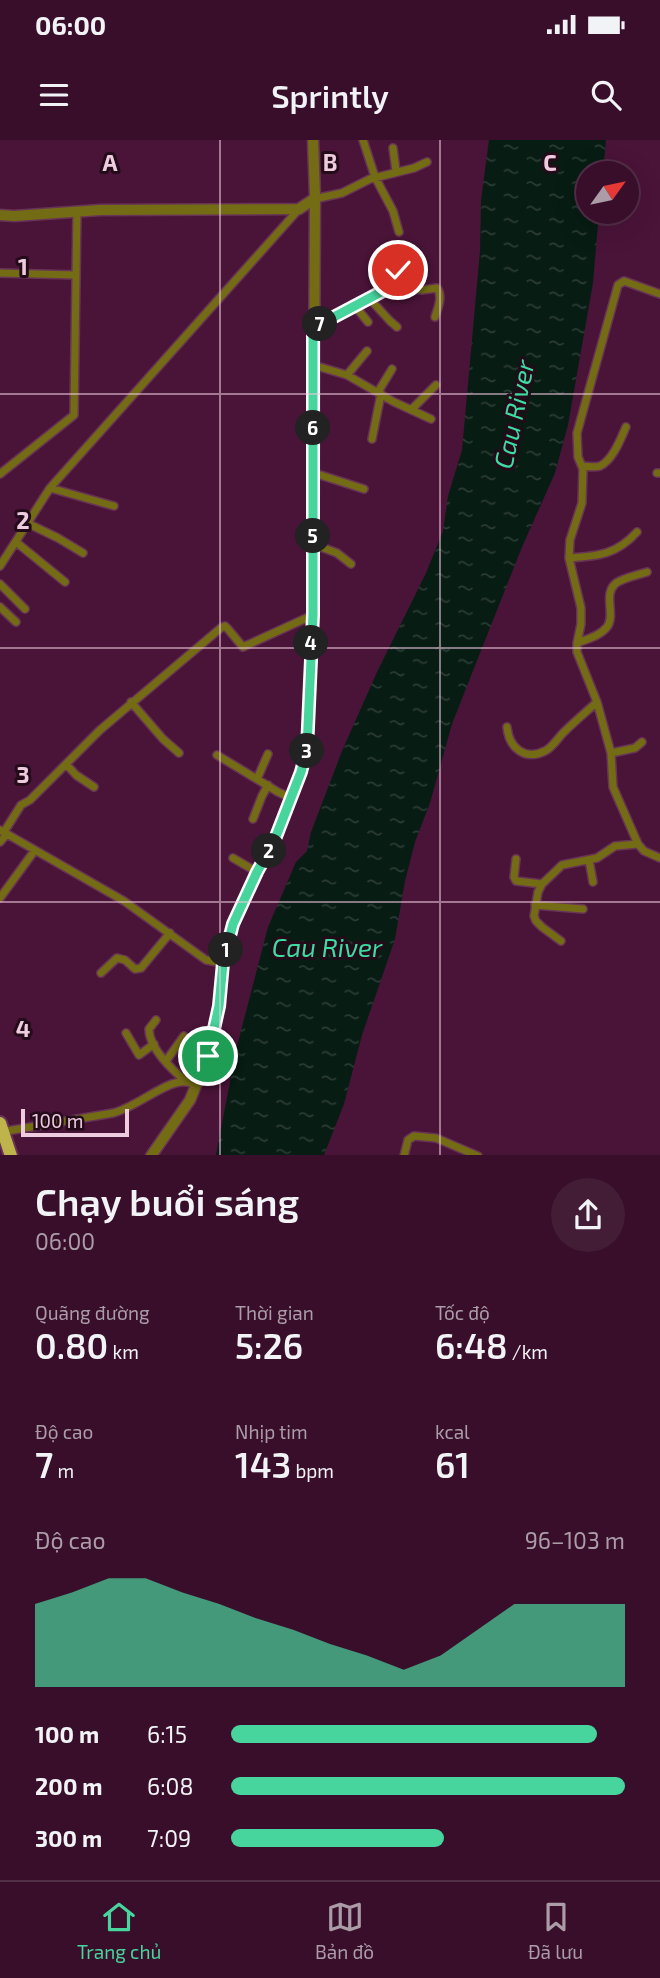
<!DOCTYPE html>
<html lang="vi">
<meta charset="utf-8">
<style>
:root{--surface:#380e2a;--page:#431c36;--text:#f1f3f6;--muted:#ab9ca8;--line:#522e47;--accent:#48d49d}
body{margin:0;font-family:"Exo 2",sans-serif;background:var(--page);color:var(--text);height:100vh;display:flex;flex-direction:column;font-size:26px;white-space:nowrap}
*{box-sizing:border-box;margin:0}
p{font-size:23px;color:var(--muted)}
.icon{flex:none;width:38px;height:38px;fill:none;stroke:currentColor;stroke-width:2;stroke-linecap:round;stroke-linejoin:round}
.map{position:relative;height:1015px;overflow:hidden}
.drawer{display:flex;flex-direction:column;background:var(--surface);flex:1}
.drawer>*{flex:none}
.needle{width:46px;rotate:57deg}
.fabs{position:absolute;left:576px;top:21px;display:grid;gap:14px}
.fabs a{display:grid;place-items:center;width:63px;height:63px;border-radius:50%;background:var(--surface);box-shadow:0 7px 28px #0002,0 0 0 2px var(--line);font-size:35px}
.scale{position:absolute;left:21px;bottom:18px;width:108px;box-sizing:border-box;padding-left:7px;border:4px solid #efcbdf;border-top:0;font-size:19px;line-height:24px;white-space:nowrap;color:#efcbdf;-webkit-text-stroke:5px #230b1a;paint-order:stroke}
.pin{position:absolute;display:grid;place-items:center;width:60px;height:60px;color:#fff;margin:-30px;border:4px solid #fff;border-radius:50%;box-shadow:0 2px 7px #0007}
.km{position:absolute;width:35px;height:35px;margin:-18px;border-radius:50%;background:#222;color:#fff;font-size:19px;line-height:35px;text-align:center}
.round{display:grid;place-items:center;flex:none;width:74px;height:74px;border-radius:37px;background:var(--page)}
.summary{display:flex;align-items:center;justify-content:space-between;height:119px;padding:0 35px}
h1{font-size:38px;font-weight:600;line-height:52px}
.stats{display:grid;grid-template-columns:repeat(3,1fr);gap:10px;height:119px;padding:7px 35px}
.stats div{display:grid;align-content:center}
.stats b{font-size:35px;font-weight:600}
.stats small{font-size:19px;font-weight:400}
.stats p{font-size:19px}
.chart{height:196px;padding:14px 35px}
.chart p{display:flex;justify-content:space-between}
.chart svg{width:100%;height:126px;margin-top:7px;fill:var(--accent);opacity:.7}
ul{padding:0 35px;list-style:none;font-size:23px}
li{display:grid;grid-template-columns:112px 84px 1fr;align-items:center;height:52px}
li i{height:18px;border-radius:9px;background:var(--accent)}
.status{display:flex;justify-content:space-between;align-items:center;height:49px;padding:0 35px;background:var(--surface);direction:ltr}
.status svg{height:19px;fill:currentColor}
header{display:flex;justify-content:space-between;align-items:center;height:91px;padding:0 35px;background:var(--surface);font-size:32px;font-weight:600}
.tabs{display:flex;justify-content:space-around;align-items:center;height:98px;border-top:2px solid var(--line);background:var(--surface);font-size:19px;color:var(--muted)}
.tabs a{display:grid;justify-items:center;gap:4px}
.tabs .selected{color:var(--accent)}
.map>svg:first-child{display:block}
.water{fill:url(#water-ripples)}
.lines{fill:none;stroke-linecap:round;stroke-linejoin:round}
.minor-casing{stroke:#683456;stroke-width:10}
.tertiary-casing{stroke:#683456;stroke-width:13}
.trunk-casing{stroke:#683456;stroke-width:16}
.minor{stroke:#746b15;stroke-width:7}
.tertiary{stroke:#746b15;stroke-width:10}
.trunk{stroke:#bfb44c;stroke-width:12}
.route-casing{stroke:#fff;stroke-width:14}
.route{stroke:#48d49d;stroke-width:9}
.grid{fill:none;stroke:#efcbdf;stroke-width:2;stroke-opacity:0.55}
.labels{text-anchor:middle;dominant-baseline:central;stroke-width:6;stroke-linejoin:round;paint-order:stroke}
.water-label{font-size:26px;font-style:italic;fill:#3ddda2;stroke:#230b1a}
.grid-label{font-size:23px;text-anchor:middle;font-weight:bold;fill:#efcbdf;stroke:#230b1a;stroke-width:6;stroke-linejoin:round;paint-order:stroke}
</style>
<div class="status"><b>06:00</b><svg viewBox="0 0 49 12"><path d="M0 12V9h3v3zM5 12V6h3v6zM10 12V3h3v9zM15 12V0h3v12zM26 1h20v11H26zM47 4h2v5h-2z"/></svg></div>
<header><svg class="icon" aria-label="menu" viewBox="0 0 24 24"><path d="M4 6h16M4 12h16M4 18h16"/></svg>Sprintly<svg class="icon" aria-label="search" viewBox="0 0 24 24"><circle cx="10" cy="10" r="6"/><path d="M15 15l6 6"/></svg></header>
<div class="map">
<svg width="660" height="1016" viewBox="0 0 660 1016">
<defs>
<pattern id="water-ripples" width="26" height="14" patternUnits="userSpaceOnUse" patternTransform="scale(1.75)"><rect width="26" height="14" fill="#071c13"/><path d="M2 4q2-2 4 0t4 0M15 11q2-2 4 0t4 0" fill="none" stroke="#2b3c35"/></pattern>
</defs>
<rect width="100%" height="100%" fill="#4a1338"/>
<path class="water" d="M 489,0 L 606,0 L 603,33 L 588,33 L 588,72 L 599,72 L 593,143 L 568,285 L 555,333 L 522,407 L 452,584 L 430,663 L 415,702 L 405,741 L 395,799 L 362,895 L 344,964 L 324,1015 L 216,1015 L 236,910 L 268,787 L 296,722 L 307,711 L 311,692 L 342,611 L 377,532 L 426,433 L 443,391 L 448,356 L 462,310 L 480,111 L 481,60 Z"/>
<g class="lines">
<g class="minor-casing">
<path id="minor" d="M 363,0 L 375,37 L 393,71 L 399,92
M 393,8 L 396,31
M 314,59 L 342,53 L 370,39 L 414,28 L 427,22
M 0,133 L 76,135
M 398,148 L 398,130 L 405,117
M 660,154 L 624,141 L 618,145 L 577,293 L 578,317 L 583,329 L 582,363 L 570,400 L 569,418 L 581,468 L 581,484 L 577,503 L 577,512 L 597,562 L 611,613 L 613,647 L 638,704 L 644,711 L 660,718
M 369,158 L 390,181 L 397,187
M 355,166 L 368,182
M 313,188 L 383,151 L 398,148 L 422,150 L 437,148 C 443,156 438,168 435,177
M 313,225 L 347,235 L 394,262 L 431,279
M 347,235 L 367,211
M 378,252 L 392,229
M 411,270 L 436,245
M 372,299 L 381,254
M 582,326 C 588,326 595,328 600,326 C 613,320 621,298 626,287
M 314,333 L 364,349
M 657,333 L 660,333
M 0,334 L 74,275 L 77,71
M 50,348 L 114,366
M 27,383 L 58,398 L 83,413
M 16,402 L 65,442
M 313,404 L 337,413 L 351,424
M 569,418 C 598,416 616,415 637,392
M 0,426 L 50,348 L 299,69
M 0,444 L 25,469
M 0,467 L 16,482
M 577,503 C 587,499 600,496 607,487 C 616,475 603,455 615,444 C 622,438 638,435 647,432
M 131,562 L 163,599 L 179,613
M 507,587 C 509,608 525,621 545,611 C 552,608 558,598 564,592 C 575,581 586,572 597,562
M 611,613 L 635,608 L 642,602
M 217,615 L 278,652 L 291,658
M 66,624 L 76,635 L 94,647
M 257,639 L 268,614
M 253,679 L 262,656 L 268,645
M 0,690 L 124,761 L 206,820 L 223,823
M 4,692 L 21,665 L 30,660 L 100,590 L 222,487 L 225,486 L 228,489 L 243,507 L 313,475
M 0,702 L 7,694
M 233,718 L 257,732
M 516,719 L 514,737 L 516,741 L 542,744
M 589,720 L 593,742
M 0,758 L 35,710
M 535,765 L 583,769
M 561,801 L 542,787 L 536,781 L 534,776 L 538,752 L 542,744 L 562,725 L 597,718 L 615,706 L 638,704
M 101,833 L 117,818 L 125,820 L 135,829 L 141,828 L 170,793
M 156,880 L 149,889 C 149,908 172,930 186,941
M 126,893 L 139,915 L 154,904
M 166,921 L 184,896
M 7,991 L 113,973 C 134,968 162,944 180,942 C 185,941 191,943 196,944
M 404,1016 L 408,1000 L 414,996 L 436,998 L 478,1016"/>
</g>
<g class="tertiary-casing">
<path id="tertiary" d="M 0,75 L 14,76 L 100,70 L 299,69 L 314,59
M 151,1016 L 190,960 L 208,916 L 220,866 L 223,823 L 233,784 L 257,732 L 275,699 L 301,632 L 307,609 L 313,475 L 315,56 L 313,0"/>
</g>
<g class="trunk-casing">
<path id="trunk" d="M 0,983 L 11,1016"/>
</g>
<use href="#minor" class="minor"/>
<use href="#tertiary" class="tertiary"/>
<use href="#trunk" class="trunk"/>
</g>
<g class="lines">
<g class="route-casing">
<path id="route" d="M 208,916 L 219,866 L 223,823 L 233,784 L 257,732 L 275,699 L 301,632 L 307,609 L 313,475 L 313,188 L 383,151 L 398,148 L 398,130"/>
</g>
<use href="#route" class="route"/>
</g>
<path class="grid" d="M 220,0 L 220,1016M 440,0 L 440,1016M 0,254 L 660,254M 0,508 L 660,508M 0,762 L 660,762"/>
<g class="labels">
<g class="water-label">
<text transform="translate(513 274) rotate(-78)">Cau River</text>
<text x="327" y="806">Cau River</text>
</g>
</g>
<g class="grid-label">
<text x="110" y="31">A</text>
<text x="330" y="31">B</text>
<text x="550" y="31">C</text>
<text x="23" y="135">1</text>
<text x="23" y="389">2</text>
<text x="23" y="643">3</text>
<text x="23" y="897">4</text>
</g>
</svg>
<div class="fabs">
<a><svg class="needle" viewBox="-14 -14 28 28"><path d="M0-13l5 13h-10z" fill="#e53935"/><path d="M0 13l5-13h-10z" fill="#ab9ca8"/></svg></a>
</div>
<div class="scale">100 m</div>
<div class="pin" style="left:208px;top:916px;background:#1e9e55"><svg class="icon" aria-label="arrive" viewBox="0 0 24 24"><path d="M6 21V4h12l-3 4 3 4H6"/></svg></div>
<div class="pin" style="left:398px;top:130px;background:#d93025"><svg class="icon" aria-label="check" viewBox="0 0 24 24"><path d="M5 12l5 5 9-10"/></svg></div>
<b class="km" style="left:226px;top:810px">1</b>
<b class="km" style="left:269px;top:711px">2</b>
<b class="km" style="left:307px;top:611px">3</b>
<b class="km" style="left:311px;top:503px">4</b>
<b class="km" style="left:313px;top:396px">5</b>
<b class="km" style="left:313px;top:288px">6</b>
<b class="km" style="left:320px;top:184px">7</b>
</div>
<section class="drawer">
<div class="summary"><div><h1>Chạy buổi sáng</h1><p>06:00</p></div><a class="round"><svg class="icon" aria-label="share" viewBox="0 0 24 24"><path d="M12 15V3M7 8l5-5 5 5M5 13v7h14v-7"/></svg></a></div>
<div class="stats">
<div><p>Quãng đường</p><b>0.80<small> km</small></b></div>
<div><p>Thời gian</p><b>5:26</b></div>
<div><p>Tốc độ</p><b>6:48<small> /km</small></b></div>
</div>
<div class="stats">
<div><p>Độ cao</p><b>7<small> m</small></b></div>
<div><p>Nhịp tim</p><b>143<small> bpm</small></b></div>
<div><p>kcal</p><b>61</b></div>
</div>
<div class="chart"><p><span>Độ cao</span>96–103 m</p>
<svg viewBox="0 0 160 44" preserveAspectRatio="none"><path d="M0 44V15L10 11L20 6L30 6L40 11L50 15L60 20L70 24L80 29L90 33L100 38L110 33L120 24L130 15L140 15L150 15L160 15V44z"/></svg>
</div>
<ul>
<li><b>100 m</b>6:15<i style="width:93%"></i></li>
<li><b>200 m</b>6:08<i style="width:100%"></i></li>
<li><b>300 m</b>7:09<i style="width:54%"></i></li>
</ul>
</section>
<nav class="tabs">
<a class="selected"><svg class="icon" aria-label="home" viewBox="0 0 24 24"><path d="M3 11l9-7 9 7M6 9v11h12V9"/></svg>Trang chủ</a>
<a><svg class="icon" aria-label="map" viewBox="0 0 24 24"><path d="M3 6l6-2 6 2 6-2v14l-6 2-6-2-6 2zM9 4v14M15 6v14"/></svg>Bản đồ</a>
<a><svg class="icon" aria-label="saved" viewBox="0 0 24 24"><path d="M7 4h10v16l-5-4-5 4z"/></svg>Đã lưu</a>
</nav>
